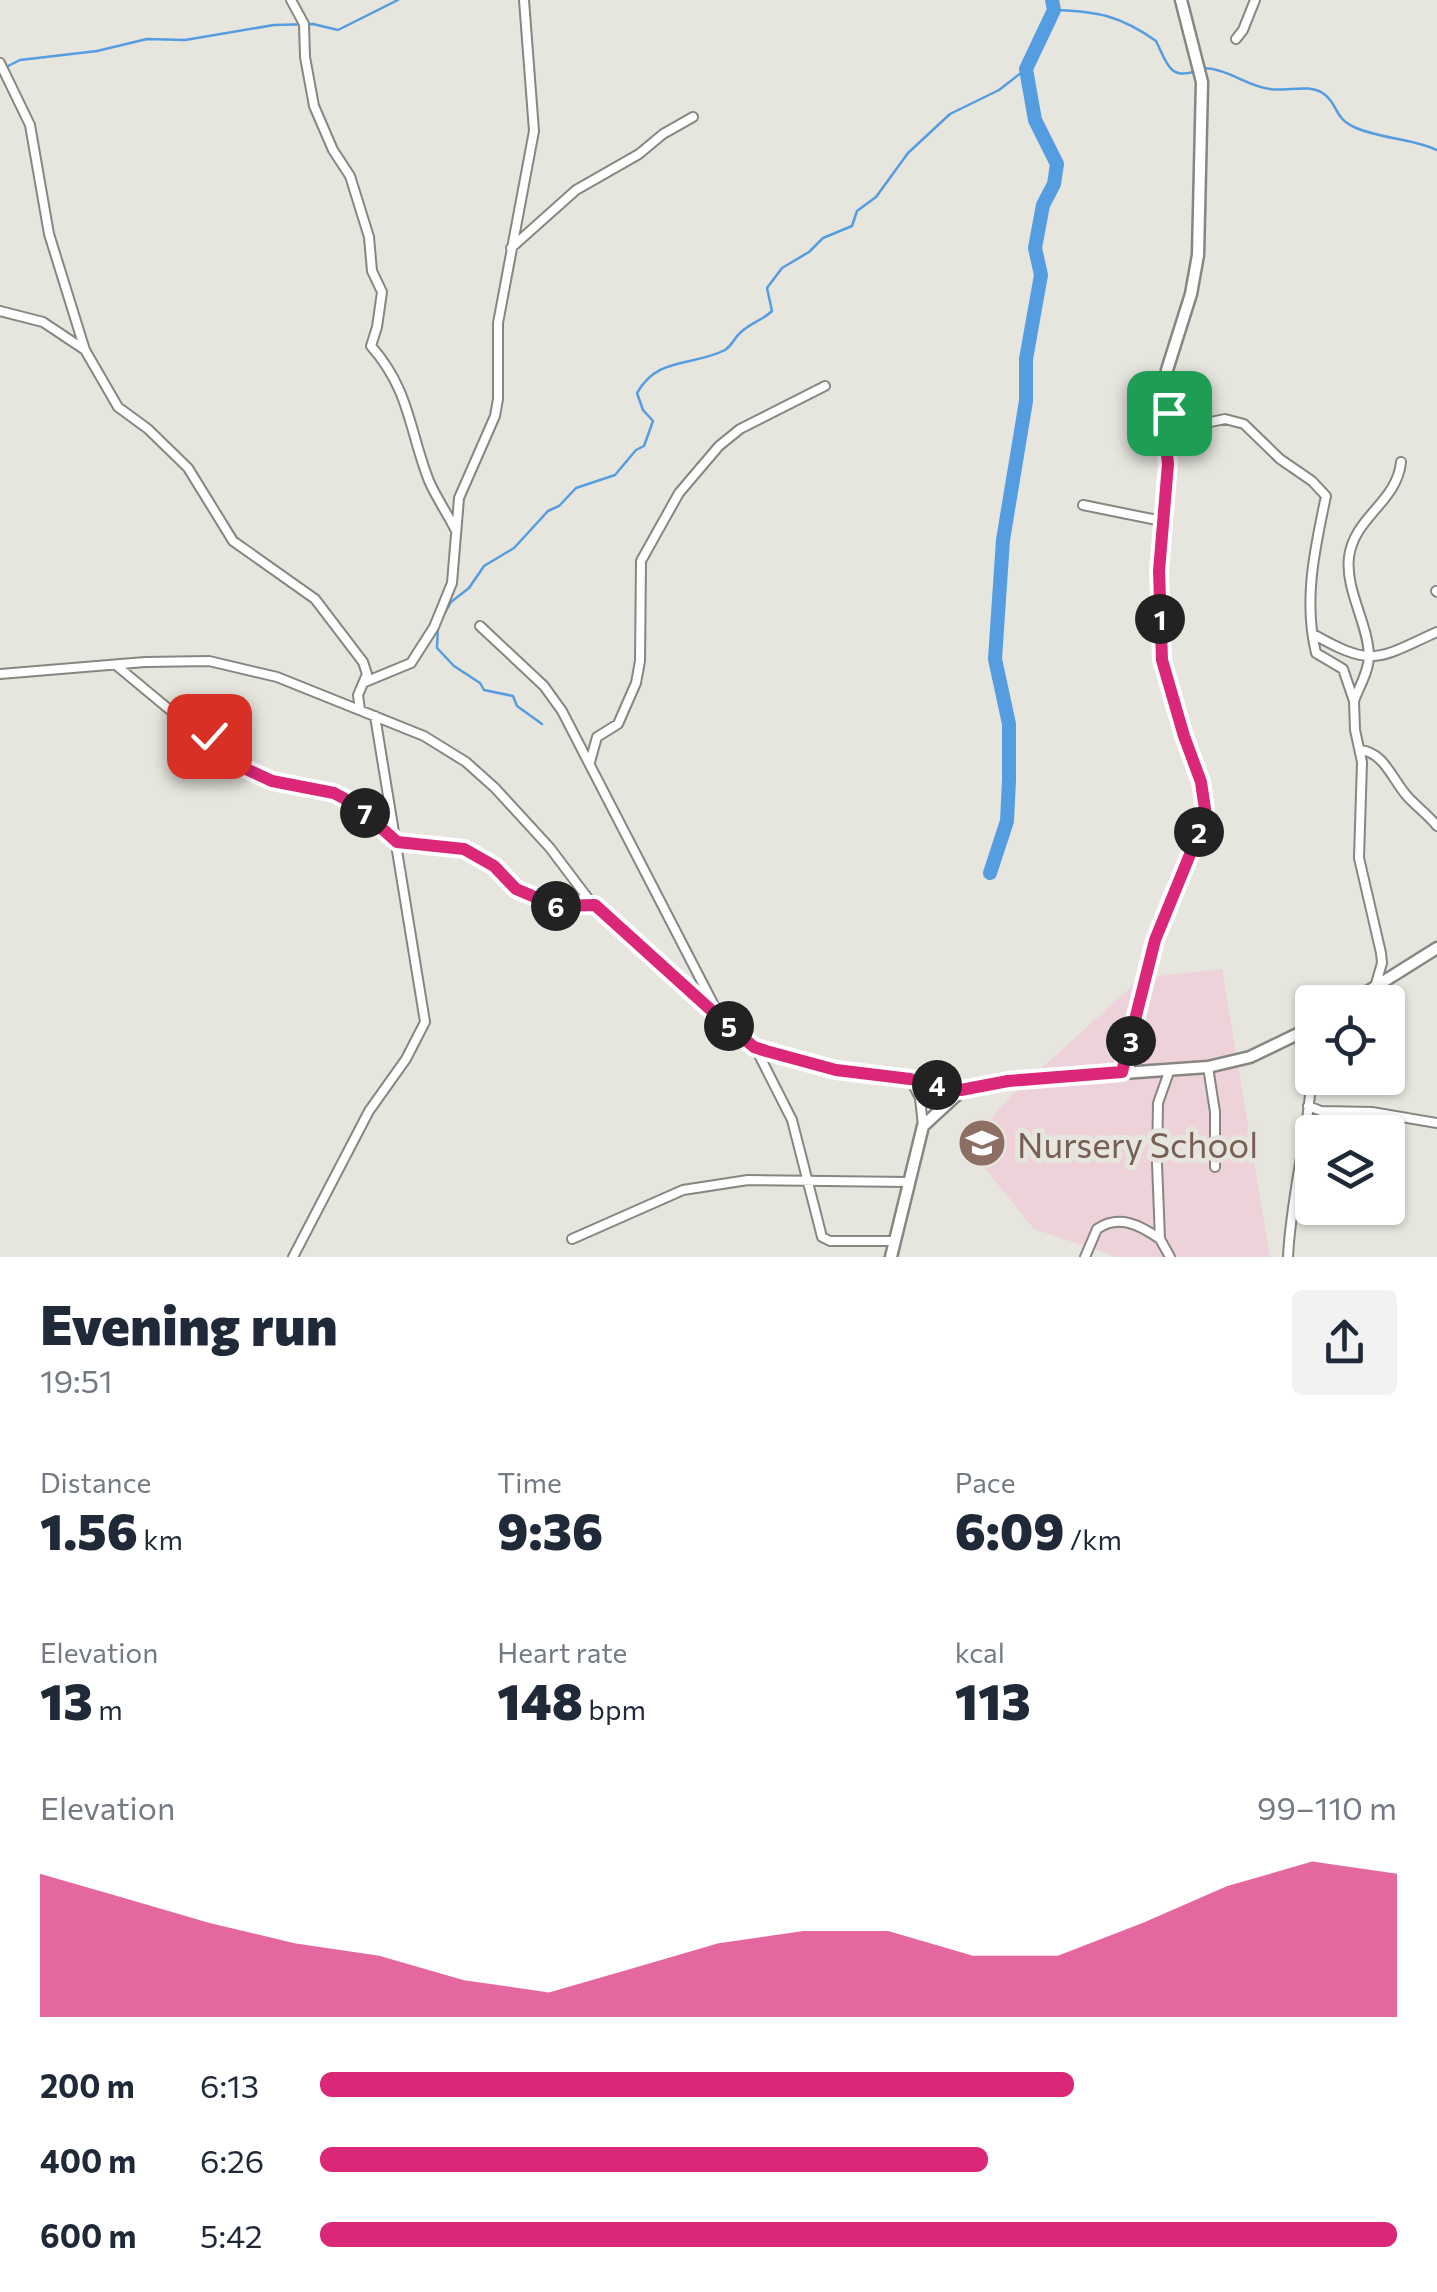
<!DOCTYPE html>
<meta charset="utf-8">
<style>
:root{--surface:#fff;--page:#f2f2f3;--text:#1f2937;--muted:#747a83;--accent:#db2777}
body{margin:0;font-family:Commissioner,sans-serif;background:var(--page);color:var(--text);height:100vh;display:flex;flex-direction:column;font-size:38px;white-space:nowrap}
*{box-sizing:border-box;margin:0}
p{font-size:32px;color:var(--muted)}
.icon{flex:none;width:55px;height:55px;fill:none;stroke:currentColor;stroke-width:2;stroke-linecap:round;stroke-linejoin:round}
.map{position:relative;height:1257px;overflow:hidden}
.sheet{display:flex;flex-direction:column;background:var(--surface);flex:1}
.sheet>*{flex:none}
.controls{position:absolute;left:1295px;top:985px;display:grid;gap:20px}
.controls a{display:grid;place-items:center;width:110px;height:110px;border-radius:10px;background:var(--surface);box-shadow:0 2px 8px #0004;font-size:50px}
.pin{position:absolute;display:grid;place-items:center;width:85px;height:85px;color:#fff;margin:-42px;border-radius:20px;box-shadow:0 5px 15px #0006}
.km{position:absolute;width:50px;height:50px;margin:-25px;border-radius:50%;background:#222;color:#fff;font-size:28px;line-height:50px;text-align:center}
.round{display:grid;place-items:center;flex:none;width:105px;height:105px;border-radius:10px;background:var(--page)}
.summary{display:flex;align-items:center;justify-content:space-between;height:170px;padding:0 40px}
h1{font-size:55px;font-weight:800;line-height:75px}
.stats{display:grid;grid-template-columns:repeat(3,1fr);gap:15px;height:170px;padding:10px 40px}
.stats div{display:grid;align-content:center}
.stats b{font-size:50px;font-weight:800}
.stats small{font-size:28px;font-weight:400}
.stats p{font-size:28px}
.chart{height:280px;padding:20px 40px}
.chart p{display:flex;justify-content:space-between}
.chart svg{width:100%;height:180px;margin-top:10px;fill:var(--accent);opacity:.7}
ul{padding:0 40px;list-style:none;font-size:32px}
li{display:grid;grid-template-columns:160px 120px 1fr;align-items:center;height:75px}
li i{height:25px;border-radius:12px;background:var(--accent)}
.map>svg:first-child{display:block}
.education{fill:#edd3d9}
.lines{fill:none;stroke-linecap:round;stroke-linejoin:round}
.stream{stroke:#559de1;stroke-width:2.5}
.river{stroke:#559de1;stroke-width:14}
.minor-casing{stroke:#878680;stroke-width:12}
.tertiary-casing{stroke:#878680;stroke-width:15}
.minor{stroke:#fff;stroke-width:8}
.tertiary{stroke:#fff;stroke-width:10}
.route-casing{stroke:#fff;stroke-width:20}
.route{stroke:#db2777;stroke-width:12}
.labels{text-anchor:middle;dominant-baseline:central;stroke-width:10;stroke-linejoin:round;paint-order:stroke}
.education-label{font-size:35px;fill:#785e54;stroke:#e6e5de;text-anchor:start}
</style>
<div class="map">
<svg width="1437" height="1257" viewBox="0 0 1437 1257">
<rect width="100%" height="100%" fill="#e6e5de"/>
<path class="education" d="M 1222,969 L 1270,1257 L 1118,1257 L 1034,1229 L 967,1146 L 1012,1095 L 1141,978 Z"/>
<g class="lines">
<path class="stream" d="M 1054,10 C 1097,11 1121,16 1156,41 C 1166,61 1169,81 1196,71
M 6,67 L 20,60 L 97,51 L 147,39 L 185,40 L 274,25 L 313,24 L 338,30 L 398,0
M 1204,68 C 1228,69 1247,86 1270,89 C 1287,92 1309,83 1324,94 C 1338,104 1334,118 1354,127 C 1380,139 1411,138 1437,150
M 542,724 L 517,706 L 513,696 L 484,690 L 480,683 L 454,666 L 437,648 L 438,625 L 451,602 L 469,588 L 484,566 L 514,548 L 548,511 L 559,506 L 576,488 L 615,475 L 636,450 L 644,446 L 653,421 L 643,410 L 637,393 C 658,356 691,367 725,350 C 733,345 733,339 740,333 C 750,323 763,320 772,311 L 767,288 L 782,268 L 809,252 L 823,238 L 852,226 L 857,211 L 876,197 L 908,153 L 950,114 L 999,90 L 1026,69"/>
<path class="river" d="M 990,873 L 1007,821 L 1009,780 L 1009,724 L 995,659 L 1003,540 L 1026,401 L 1026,359 L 1041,275 L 1035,248 L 1043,205 L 1054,184 L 1057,164 L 1035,120 L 1026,69 L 1054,10 L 1052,0"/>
<g class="minor-casing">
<path id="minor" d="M 291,0 L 304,24 L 305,57 L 314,106 L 333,150 L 350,176 L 369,237 L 372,271 L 382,292 L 377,327 L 371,346 C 410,390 409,430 429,481 C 436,497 447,513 455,529
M 1236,39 L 1243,30 L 1255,0
M 0,63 L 30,125 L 49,234 L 85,350 L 118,407 L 148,429 L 188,468 L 233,541 L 315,599 L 363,662 L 367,674 L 358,695 L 360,710
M 511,248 L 576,190 L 639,154 L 663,134 L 693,117
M 0,311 L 43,322 L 85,350
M 1164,409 L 1201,424 L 1225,419 L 1244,424 L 1280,459 L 1312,481 L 1326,496 C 1315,548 1303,600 1316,653 L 1343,669 L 1354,701 L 1355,730 L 1362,762 L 1359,858 L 1381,953 L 1382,963 L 1375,987
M 1083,505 L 1162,521
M 1436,591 L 1437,592
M 480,626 L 544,686 L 562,711 L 719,1015
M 1313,634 C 1374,669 1379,658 1437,632
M 117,666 L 182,720 L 209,736 L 222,755 L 245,770 L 272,781 L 334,793 L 356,805 L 397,842 L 464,849 L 493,866 L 515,889 L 556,906 L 595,905
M 0,674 L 145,662 L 209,661 L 277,677 L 424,736 L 466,762 L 495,788 L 550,848 L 590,901 L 755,1047 L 836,1070 L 910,1079 L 961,1091
M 365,682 L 411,663 L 434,627 L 452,583 L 459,498 L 495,416 L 498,399 L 498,323 L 534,131 L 524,0
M 1354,701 C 1359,687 1369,671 1369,656 C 1368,623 1345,590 1349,557 C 1354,517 1397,502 1401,462
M 1360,750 C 1384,752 1392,779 1407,796 C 1416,806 1428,815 1437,826
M 590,762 L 597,737 L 618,724 L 636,683 L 640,661 L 641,561 L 679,493 L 719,446 L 740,429 L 825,386
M 755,1047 L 792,1120 L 822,1237 L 830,1241 L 894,1241
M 1208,1067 L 1215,1112 L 1215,1167
M 1169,1072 L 1158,1103 L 1157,1163 L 1160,1239 L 1170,1257
M 910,1079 L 920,1098 L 923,1126
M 1308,1106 L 1321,1111 L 1372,1112 L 1437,1123
M 572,1239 L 683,1190 L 748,1180 L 908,1182
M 293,1257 L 369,1111 L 406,1059 L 425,1022 L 375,716
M 1085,1257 L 1097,1229 C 1119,1214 1140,1225 1160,1239
M 1288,1257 C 1291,1191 1311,1127 1312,1061"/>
</g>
<g class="tertiary-casing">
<path id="tertiary" d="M 1351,1002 L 1437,948
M 1123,1072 L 1155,940 L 1200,830 L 1205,809 L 1201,782 L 1166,678 L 1161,642 L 1159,571 L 1168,464 L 1163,409 L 1167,370 L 1191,294 L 1198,255 L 1202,82 L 1181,0
M 891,1257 L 923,1126 L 961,1091 L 1008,1081 L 1208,1067 L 1250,1057 L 1312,1027"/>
</g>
<use href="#minor" class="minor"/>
<use href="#tertiary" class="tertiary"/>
</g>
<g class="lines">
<g class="route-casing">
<path id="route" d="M 209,736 L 231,762 L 272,781 L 334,793 L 356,805 L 397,842 L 464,849 L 494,866 L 516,889 L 556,906 L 595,905 L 722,1020 L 754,1047 L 766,1051 L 836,1070 L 910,1079 L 961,1090 L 1008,1081 L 1122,1072 L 1155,940 L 1200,830 L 1205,809 L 1201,782 L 1184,736 L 1162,660 L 1159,571 L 1168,464 L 1162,408 L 1169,413"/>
</g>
<use href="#route" class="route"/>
</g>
<defs>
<g id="school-disc" transform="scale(2.5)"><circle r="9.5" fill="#8d6e63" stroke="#e6e5de"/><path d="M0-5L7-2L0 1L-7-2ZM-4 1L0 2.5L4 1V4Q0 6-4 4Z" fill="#fff"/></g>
</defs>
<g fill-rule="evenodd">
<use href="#school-disc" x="982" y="1143"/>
</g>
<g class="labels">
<g class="education-label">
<text x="1017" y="1143">Nursery School</text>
</g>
</g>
</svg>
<div class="controls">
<a><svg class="icon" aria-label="locate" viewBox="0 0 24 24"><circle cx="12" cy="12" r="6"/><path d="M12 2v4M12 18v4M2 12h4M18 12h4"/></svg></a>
<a><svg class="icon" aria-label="layers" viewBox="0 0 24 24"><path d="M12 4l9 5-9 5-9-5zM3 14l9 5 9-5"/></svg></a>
</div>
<div class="pin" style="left:1169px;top:413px;background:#1e9e55"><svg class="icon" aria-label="arrive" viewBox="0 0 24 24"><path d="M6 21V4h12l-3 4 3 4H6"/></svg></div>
<div class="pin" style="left:209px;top:736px;background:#d93025"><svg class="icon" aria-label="check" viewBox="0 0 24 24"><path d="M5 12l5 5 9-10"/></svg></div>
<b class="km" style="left:1160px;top:619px">1</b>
<b class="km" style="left:1199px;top:832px">2</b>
<b class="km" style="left:1131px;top:1041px">3</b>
<b class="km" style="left:937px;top:1085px">4</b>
<b class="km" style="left:729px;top:1026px">5</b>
<b class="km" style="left:556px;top:906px">6</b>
<b class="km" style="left:365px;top:813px">7</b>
</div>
<section class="sheet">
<div class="summary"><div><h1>Evening run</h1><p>19:51</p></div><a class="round"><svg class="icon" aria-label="share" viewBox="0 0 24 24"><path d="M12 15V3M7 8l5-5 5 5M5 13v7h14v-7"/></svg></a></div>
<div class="stats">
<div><p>Distance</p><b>1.56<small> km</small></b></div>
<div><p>Time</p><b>9:36</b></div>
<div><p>Pace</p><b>6:09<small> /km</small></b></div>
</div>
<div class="stats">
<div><p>Elevation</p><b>13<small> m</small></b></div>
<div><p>Heart rate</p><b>148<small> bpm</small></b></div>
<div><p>kcal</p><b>113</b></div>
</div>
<div class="chart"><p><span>Elevation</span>99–110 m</p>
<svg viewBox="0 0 160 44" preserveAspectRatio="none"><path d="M0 44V9L10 15L20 21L30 26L40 29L50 35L60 38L70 32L80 26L90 23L100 23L110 29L120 29L130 21L140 12L150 6L160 9V44z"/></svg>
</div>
<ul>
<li><b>200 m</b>6:13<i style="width:70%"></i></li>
<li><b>400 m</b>6:26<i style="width:62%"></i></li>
<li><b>600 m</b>5:42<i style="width:100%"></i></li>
</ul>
</section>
